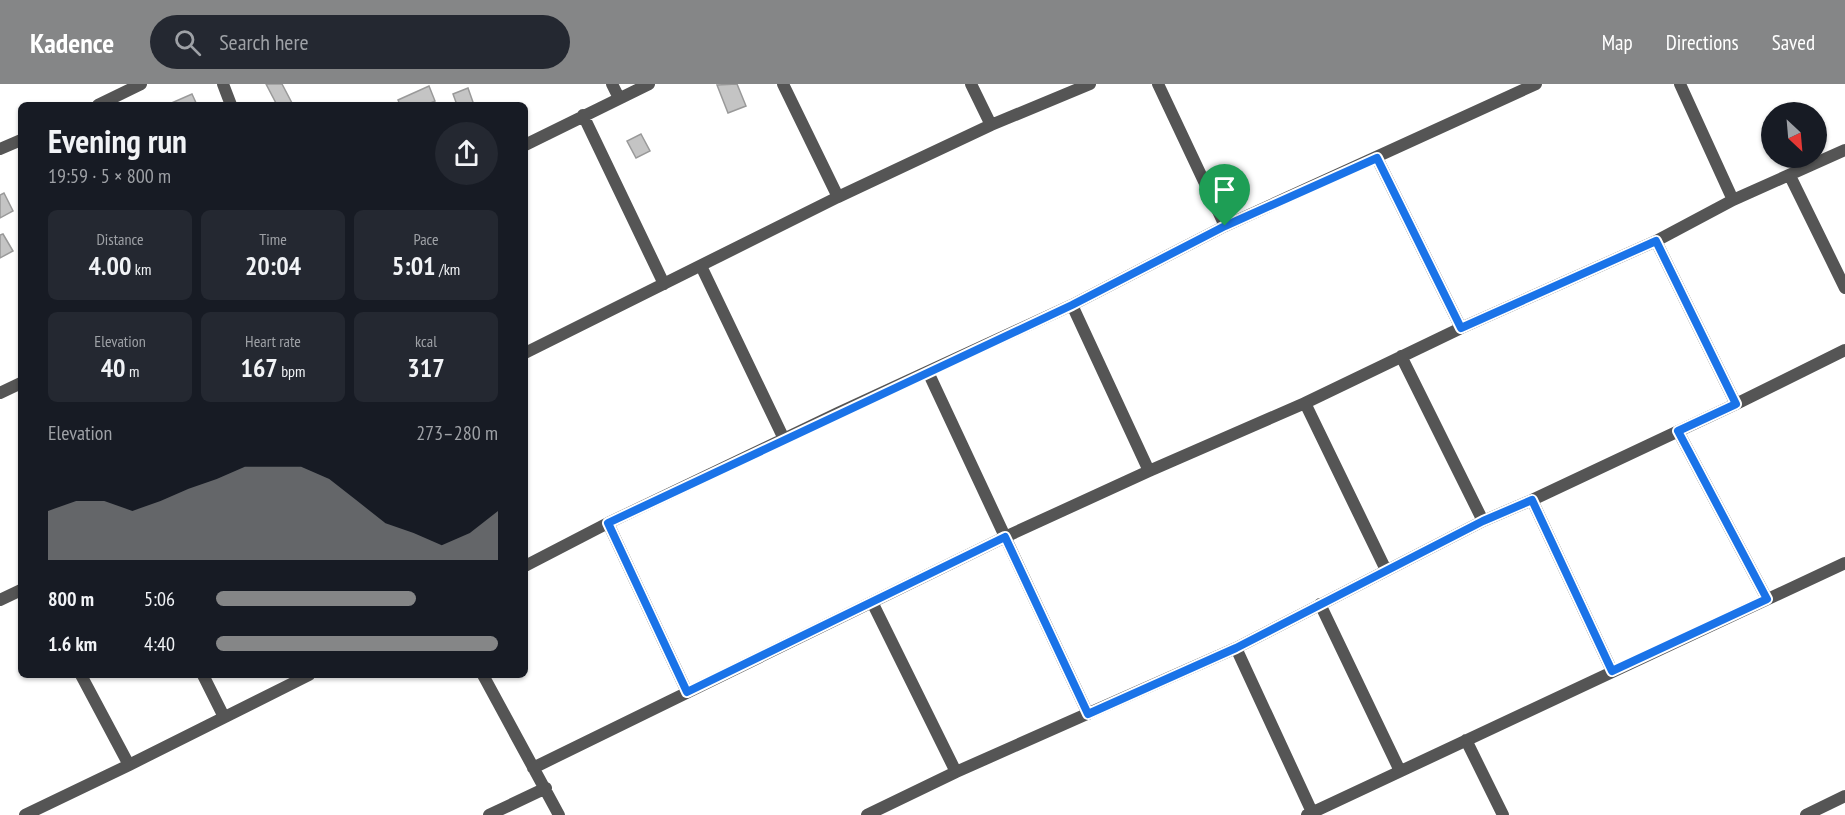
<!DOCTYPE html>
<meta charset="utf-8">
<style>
:root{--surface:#171b24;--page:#242831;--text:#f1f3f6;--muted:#9ea1a6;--accent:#858687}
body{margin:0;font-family:"PT Sans Narrow",sans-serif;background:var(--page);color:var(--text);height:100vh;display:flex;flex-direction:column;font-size:22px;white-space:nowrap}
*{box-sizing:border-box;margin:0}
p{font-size:20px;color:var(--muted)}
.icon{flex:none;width:33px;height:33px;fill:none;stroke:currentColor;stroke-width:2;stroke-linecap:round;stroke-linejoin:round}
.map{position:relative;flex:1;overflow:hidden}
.side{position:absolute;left:18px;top:18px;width:510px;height:576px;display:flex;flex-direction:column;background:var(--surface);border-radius:9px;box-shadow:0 2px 4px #0004}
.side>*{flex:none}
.needle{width:39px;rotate:154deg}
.fabs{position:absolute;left:1761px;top:18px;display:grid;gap:12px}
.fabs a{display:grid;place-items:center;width:66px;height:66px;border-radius:50%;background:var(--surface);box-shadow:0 2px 4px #0004;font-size:30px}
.pin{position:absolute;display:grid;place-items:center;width:51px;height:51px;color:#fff;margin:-62px -26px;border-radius:50% 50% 50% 0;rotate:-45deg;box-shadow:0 0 6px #0007}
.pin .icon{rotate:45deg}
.round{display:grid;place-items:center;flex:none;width:63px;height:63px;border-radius:32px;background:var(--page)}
.summary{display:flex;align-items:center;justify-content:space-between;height:102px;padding:0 30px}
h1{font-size:33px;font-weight:700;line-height:45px}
.figures{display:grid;grid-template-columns:repeat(3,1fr);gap:9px;height:102px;padding:6px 30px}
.figures div{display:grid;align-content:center;border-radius:9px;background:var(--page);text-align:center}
.figures b{font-size:26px;font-weight:700}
.figures small{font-size:16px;font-weight:400}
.figures p{font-size:16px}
.chart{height:168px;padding:12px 30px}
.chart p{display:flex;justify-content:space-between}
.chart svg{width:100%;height:108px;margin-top:6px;fill:var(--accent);opacity:.7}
ul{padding:0 30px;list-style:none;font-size:20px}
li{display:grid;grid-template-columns:96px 72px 1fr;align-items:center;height:45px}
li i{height:15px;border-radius:8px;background:var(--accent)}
header{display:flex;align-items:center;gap:36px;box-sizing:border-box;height:84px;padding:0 30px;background:var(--accent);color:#fff}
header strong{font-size:28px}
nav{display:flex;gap:33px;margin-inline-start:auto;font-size:21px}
.search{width:420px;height:54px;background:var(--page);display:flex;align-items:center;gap:15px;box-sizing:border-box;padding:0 21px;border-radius:33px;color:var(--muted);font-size:22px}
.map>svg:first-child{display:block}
.building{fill:#c4c4c4;stroke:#999;stroke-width:1.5}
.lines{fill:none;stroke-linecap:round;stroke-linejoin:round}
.street{stroke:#555;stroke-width:12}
.route-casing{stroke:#fff;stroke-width:12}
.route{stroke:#1a73e8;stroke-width:8}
</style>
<header>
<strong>Kadence</strong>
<div class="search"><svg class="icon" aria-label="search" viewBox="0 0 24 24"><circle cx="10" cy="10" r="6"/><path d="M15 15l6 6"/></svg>Search here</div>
<nav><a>Map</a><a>Directions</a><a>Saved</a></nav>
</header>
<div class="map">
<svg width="1845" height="731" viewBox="0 0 1845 731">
<rect width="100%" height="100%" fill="#fff"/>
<path class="building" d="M 266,0 L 282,0 L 293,21 L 277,21 Z
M 737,0 L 746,22 L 728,29 L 717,1 Z
M 429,2 L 435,17 L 426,21 L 400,21 L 398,16 Z
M 468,4 L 474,21 L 457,21 L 453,10 Z
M 192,10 L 197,21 L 167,21 Z
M 641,50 L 650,67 L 636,74 L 627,57 Z
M 4,109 L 13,127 L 0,134 L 0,111 Z
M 3,150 L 13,167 L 0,174 L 0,151 Z"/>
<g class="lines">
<path class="street" d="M 223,0 L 231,21
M 612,0 L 619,14
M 783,0 L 838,113
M 971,0 L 991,41
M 1158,0 L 1225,142
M 1680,0 L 1733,116
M 98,21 L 141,0
M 583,31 L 664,200
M 525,61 L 649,0
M 0,65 L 21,56
M 1377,74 L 1461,244
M 1790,92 L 1845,204
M 1656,157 L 1736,320
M 701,182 L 784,355
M 1072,221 L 1149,387
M 525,269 L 838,113 L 991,41 L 1090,0
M 1401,272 L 1483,437
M 928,288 L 1088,630
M 0,309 L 21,299
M 1305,319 L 1386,486
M 1678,347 L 1767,515
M 1532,416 L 1612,587
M 608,439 L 687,608
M 525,482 L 608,439 L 838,329 L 1072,221 L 1225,142 L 1536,0
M 0,516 L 21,506
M 872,518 L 956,688
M 1320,520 L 1400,687
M 1236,564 L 1312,728
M 81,591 L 129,681
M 203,591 L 224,633
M 483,591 L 559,731
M 1466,656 L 1503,731
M 533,684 L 1005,453 L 1149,387 L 1305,319 L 1461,244 L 1656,157 L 1733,116 L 1845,66
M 25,731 L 129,681 L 309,591
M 489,731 L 546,704
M 867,731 L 956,688 L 1236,564 L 1483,437 L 1532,416 L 1736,320 L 1845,266
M 1307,731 L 1845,479
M 1806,731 L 1845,712"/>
</g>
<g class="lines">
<g class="route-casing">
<path id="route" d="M 1377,74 L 1461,244 L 1656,157 L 1736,320 L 1678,347 L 1767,515 L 1612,587 L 1532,416 L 1483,437 L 1236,564 L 1088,630 L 1005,453 L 687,608 L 608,439 L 1072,221 L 1225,142 Z"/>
</g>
<use href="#route" class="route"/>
</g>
</svg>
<div class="fabs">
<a><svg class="needle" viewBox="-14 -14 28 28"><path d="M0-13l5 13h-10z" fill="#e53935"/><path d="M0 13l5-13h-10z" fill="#9ea1a6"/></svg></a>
</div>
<div class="pin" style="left:1225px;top:142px;background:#1e9e55"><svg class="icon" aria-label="arrive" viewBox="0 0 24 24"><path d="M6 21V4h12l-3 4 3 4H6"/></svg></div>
<section class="side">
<div class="summary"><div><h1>Evening run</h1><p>19:59 · 5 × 800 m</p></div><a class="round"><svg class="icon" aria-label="share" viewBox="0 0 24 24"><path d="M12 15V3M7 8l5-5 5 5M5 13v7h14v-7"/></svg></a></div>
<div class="figures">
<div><p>Distance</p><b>4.00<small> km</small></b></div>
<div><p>Time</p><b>20:04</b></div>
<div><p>Pace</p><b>5:01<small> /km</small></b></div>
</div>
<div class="figures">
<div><p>Elevation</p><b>40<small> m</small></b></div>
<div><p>Heart rate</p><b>167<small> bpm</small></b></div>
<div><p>kcal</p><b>317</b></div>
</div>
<div class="chart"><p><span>Elevation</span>273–280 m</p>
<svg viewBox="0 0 160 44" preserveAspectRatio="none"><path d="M0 44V24L10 20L20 20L30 24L40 20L50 15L60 11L70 6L80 6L90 6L100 11L110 20L120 29L130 33L140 38L150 33L160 24V44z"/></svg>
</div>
<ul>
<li><b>800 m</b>5:06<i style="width:71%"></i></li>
<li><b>1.6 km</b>4:40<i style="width:100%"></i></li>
</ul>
</section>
</div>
